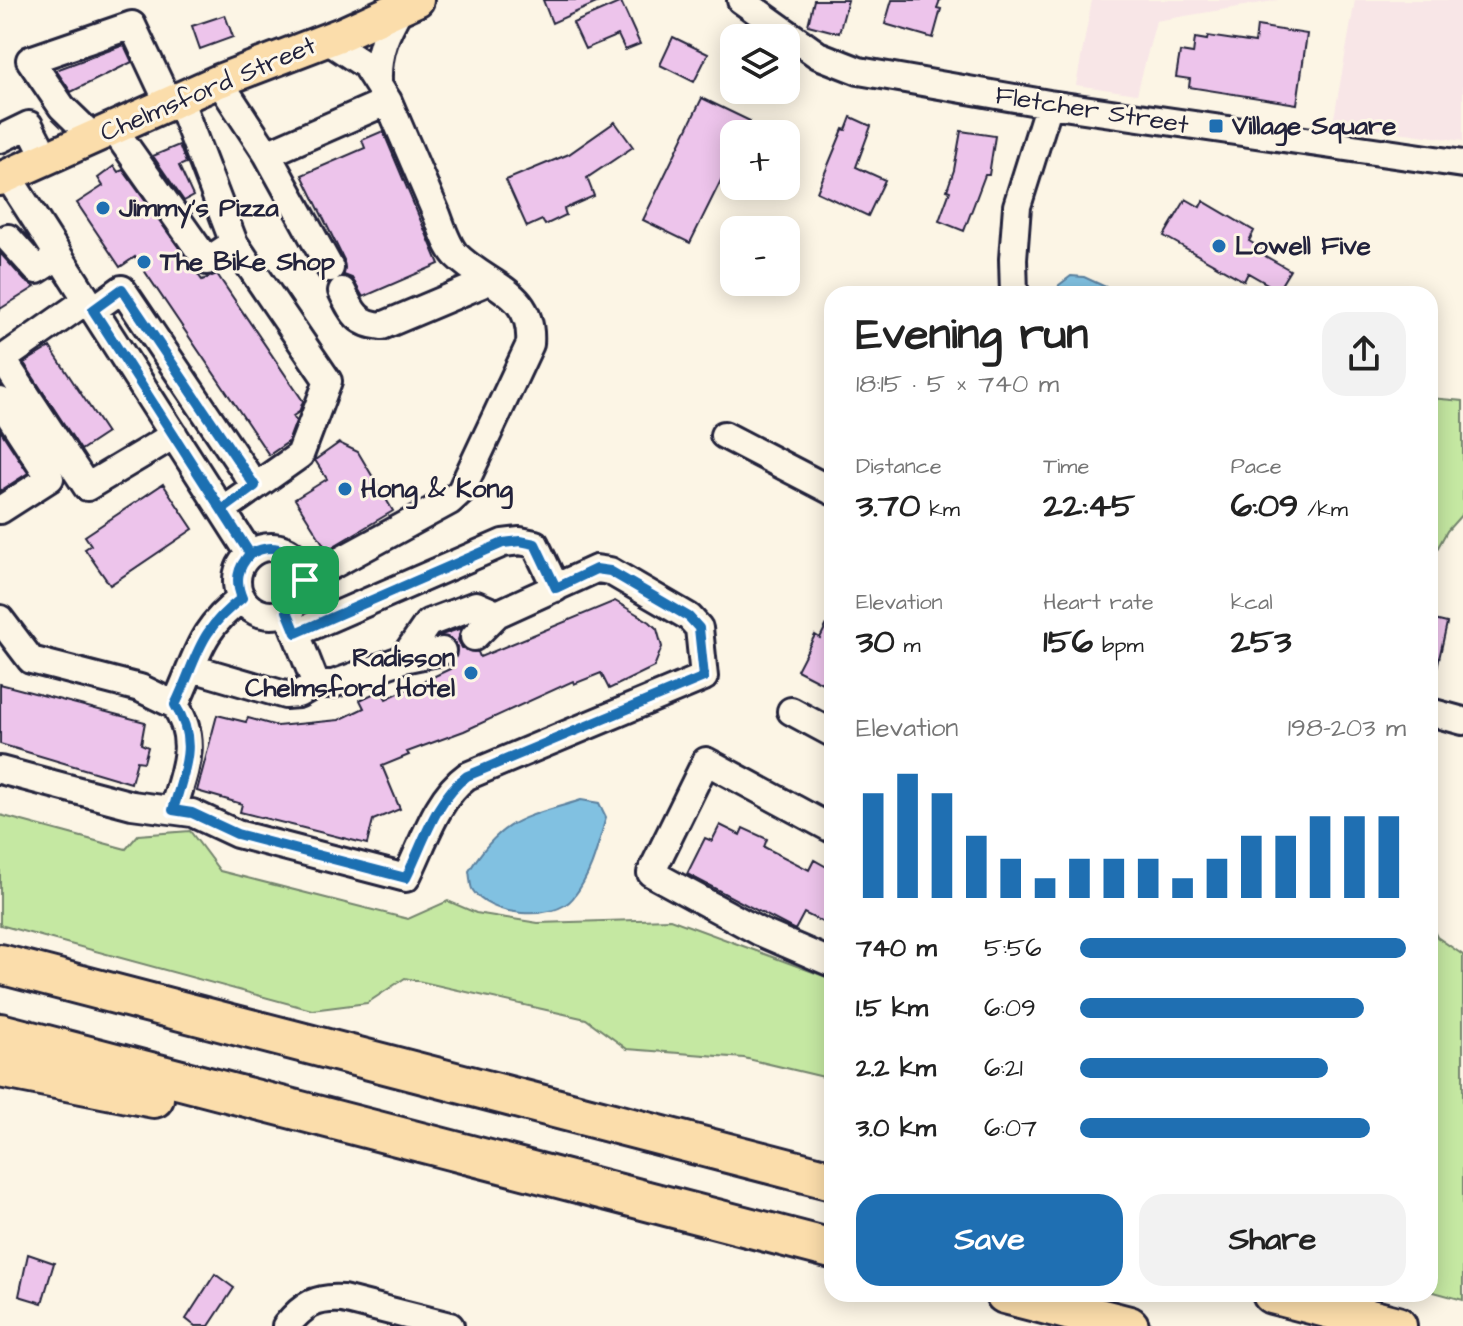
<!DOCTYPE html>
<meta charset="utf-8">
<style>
:root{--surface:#fff;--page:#f2f2f2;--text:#222;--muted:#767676;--accent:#1f6fb2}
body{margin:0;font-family:"Architects Daughter",sans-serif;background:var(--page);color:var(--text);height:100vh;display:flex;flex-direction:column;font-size:30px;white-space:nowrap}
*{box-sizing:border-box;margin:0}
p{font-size:26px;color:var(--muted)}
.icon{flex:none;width:44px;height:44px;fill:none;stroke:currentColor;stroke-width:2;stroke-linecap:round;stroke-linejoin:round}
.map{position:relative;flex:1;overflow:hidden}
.side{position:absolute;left:824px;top:286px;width:614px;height:1016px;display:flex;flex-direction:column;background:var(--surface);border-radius:24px;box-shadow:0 4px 20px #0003}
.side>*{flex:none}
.controls{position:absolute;left:720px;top:24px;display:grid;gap:16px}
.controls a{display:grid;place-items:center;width:80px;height:80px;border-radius:16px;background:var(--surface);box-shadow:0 4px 20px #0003;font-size:40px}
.pin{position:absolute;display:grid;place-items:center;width:68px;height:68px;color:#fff;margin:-34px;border-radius:16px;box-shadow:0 4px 12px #0006}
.round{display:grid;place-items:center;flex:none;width:84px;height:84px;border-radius:24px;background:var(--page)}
.summary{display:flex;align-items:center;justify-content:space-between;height:136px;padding:0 32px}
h1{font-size:44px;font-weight:700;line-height:60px}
.figures{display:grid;grid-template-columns:repeat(3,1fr);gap:12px;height:136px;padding:8px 32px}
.figures div{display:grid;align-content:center}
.figures b{font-size:34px;font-weight:700}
.figures small{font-size:22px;font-weight:400}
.figures p{font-size:22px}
.chart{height:224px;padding:16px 32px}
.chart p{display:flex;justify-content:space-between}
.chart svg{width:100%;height:144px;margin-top:8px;stroke:var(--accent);stroke-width:6}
.action{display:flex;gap:16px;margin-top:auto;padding:16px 32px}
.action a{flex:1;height:92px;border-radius:24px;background:var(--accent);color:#fff;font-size:32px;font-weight:700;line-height:92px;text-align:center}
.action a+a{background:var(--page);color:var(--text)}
ul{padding:0 32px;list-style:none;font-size:26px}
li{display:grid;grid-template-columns:128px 96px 1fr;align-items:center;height:60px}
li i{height:20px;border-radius:10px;background:var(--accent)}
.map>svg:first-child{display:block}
.built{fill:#f8e6e7}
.green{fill:#c5e8a2;stroke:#74856e;stroke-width:2}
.water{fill:#81c1e1;stroke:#5b819f;stroke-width:2}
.building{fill:#edc4eb;stroke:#22223b;stroke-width:2}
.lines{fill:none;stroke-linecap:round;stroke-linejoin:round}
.minor-casing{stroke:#22223b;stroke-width:32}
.major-casing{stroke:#22223b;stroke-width:38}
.highway-casing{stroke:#22223b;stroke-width:44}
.minor{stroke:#fcf5e5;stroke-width:26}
.major{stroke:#fbddab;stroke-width:32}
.highway{stroke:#fbddab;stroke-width:38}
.route-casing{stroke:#fff;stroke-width:16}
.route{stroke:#1f6fb2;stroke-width:10}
.poi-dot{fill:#1f6fb2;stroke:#fcf5e5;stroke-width:3}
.labels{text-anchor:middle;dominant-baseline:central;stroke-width:6;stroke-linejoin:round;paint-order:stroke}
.street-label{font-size:26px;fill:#22223b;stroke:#fcf5e5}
.poi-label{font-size:26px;font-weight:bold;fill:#22223b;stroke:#fcf5e5;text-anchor:start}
</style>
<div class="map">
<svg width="1463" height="1326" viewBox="0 0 1463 1326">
<rect width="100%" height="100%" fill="#fcf5e5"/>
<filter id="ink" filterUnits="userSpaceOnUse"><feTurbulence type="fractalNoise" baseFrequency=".0125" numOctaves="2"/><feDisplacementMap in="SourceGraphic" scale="16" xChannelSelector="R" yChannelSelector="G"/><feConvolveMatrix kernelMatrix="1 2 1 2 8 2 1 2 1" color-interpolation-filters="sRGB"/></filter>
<g filter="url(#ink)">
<path class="built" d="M 1092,0 L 1279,0 L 1156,21 L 1137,94 L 1076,85 Z
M 1355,0 L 1463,0 L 1463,141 L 1333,123 Z"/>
<path class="green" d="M 1430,398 L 1463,401 L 1463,513 L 1447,531 L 1430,562 Z
M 0,815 L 126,849 L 138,835 L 190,831 L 220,871 L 408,919 L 448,901 L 476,913 L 538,923 L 670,919 L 832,979 L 832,1079 L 744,1058 L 627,1049 L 586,1019 L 405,978 L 367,1003 L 312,1010 L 0,925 Z
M 1430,924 L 1437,937 L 1463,955 L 1463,1300 L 1430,1291 Z"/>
<path class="water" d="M 1071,276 L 1084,277 L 1121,294 L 1057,294 L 1059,285 Z
M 581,800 L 599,803 L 606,817 C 598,845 592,874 573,898 C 554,922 488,917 472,889 C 470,884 470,876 469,871 C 502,817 525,818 581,800 Z"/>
<path class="building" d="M 543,0 L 603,0 L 552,23 Z
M 814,0 L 848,0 L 839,33 L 808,25 Z
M 892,0 L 940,0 L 937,8 L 941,9 L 933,38 L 885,24 Z
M 621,2 L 640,44 L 625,50 L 618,35 L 585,49 L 573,23 Z
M 225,15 L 233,37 L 200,49 L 192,26 Z
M 1257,26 L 1307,34 L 1297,104 L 1189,87 L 1190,79 L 1176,77 L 1180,52 L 1193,54 L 1195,38 L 1207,40 L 1208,36 L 1255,43 Z
M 673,37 L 708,54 L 694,82 L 660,65 Z
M 124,45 L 132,62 L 71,92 L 56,70 Z
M 702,98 L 750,121 L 744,134 L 734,134 L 734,154 L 690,243 L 643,220 Z
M 851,117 L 871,126 L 856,167 L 885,180 L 868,216 L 817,192 L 843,129 L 846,130 Z
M 615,122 L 633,147 L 587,178 L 594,196 L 564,209 L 566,215 L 545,225 L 542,220 L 527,227 L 506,180 L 569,154 Z
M 383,131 L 439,264 L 363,297 L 352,278 L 344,275 L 344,260 L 302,175 L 365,148 L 362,140 Z
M 961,131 L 995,136 L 989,175 L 985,175 L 964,231 L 939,221 L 950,191 L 947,190 L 954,170 Z
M 179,145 L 186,163 L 179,166 L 193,196 L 184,201 L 153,156 Z
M 114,166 L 118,172 L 123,170 L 202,280 L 217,274 L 303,401 L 299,412 L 293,416 L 296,421 L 288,442 L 269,455 L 135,257 L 120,267 L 77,203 L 103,186 L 98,178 Z
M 1186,199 L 1200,207 L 1203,201 L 1254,231 L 1249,241 L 1262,249 L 1260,253 L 1290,270 L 1278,290 L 1248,273 L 1244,281 L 1164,236 Z
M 0,253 L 25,281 L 35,287 L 0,309 Z
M 50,347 L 107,433 L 81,450 L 24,363 Z
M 0,430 L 28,473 L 0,491 Z
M 339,443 L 358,452 L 393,511 L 327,550 L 295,499 L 327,479 L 315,460 Z
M 163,484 L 193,529 L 110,585 L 85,549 L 91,545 L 85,536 Z
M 615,601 L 650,622 L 657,629 L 662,647 L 654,667 L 609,689 L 601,673 L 574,684 L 573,681 L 464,731 L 407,752 L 409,755 L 382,766 L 400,809 L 373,820 L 367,844 L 240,812 L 242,804 L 197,791 L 217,715 L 246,722 L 248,718 L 277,726 L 339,720 L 364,708 L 360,700 L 381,690 L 386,699 L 452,668 L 457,647 L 453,640 L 441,635 L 462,628 L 458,640 L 462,648 L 478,652 L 480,657 Z
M 832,614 L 832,688 L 797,670 L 815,635 L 820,638 Z
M 1430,619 L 1447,623 L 1437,668 L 1430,668 Z
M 0,684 L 145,722 L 141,744 L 148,747 L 144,762 L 137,761 L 131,783 L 0,744 Z
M 720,825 L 740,835 L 743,828 L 767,839 L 764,847 L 809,870 L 814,860 L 832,870 L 832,927 L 804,913 L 795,930 L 687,874 L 705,838 L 712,841 Z
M 28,1254 L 54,1263 L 42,1303 L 19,1296 Z
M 215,1274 L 234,1288 L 209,1326 L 195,1326 L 186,1319 Z"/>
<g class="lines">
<g class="minor-casing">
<path id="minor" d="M 741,0 L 818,55 L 859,71 L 1049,104 L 1463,164
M 327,40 L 365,65 L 388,101
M 219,81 L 267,154 L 330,268
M 378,81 C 377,51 386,33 400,8
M 179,99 L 234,243 L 328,381 L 300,455 L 222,510
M 113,128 L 207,261 L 234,243
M 93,137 L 62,107 L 30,60 L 132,25 L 169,104
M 0,139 L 29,125 L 46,158
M 267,154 L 388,101 C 404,139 421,177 437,215 C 442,228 447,245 456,255 C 488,287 534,291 530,344 L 461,491 L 450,501 L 305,580
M 7,175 L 250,554
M 8,238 L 37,270 L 59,256
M 342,291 C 352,312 357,324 382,326 L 489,281
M 1014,294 L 1013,259 L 1017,206 L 1049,104
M 93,310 L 122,289 L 255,486
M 3,360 L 87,487 L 174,435
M 0,361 L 87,300
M 0,401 L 50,478 L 0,510
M 724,435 L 832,491
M237 581a34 34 0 1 1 68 0a34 34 0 1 1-68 0Z
M 290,618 L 316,684
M 0,619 L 31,660 L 140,688 L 175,705 C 198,657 197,632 242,598
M 296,633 L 503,543 L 520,541 L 535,544 L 556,588
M 474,637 L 497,614
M 192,668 L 285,695 L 298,694 L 316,684 L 333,684 L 403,659 L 442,651
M 791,711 L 832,733
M 1430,712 L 1463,721
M 0,770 L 132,805 L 192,813 L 237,834 L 406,878 C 423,845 436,798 467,776 L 704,677 L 699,628 L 689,617 L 610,571 L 596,569 L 497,614 L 476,605 L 428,623 L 403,659
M 173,810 C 184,771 199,742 175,705
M 832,829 L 706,761 L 651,873 L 760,932 L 832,963
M 286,1326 C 303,1305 316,1297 343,1299 L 450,1326"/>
</g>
<g class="major-casing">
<path id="major" d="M 0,179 L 219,81 L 342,34 L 417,0"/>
</g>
<g class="highway-casing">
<path id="highway" d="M 0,964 L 832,1180
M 0,1033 L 832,1249
M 0,1068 L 154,1098
M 1005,1294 L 1129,1326
M 1272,1294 L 1397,1326"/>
</g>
<use href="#minor" class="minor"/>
<use href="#major" class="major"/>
<use href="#highway" class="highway"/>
</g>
</g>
<g class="lines" filter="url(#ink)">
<g class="route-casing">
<path id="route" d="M 305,580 C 299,552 276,540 250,554 L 222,510 L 255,486 L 122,289 L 93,310 L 250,554 C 237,568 235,581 242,598 C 197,632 198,657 175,705 C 199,742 184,771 173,810 L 192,813 L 237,834 L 406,878 C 423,844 436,798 467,776 L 704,677 L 699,628 L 689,617 L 610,571 L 596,569 L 556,588 L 535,544 L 520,541 L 503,543 L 296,633 L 287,611 L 300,598 L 305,580"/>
</g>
<use href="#route" class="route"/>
</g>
<g class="poi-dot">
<rect x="1208" y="118" width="16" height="16" rx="4"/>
<circle cx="103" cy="208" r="8"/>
<circle cx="1219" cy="246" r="8"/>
<circle cx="144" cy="262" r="8"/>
<circle cx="345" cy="489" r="8"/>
<circle cx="471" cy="673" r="8"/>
</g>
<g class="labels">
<g class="street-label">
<text transform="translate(208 89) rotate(-23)">Chelmsford Street</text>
<text transform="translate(1092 110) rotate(9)">Fletcher Street</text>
</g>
<g class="poi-label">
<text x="1232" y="126">Village Square</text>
<text x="119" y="208">Jimmy's Pizza</text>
<text x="1235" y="246">Lowell Five</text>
<text x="160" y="262">The Bike Shop</text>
<text x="361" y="489">Hong &amp; Kong</text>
<text x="455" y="658" text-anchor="end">Radisson<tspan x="455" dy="30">Chelmsford Hotel</tspan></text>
</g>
</g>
</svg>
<div class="controls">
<a><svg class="icon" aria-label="layers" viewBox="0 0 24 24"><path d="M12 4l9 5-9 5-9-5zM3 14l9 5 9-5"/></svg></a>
<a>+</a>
<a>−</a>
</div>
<div class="pin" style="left:305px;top:580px;background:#1e9e55"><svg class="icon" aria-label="arrive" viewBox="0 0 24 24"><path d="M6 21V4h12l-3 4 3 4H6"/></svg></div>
<section class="side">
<div class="summary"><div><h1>Evening run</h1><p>18:15 · 5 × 740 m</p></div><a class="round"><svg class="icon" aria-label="share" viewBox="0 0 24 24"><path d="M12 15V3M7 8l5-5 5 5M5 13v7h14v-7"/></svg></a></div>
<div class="figures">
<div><p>Distance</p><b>3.70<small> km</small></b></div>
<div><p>Time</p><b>22:45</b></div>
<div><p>Pace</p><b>6:09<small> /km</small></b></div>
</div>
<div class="figures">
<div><p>Elevation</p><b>30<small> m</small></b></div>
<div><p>Heart rate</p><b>156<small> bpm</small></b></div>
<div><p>kcal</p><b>253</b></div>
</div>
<div class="chart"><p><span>Elevation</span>198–203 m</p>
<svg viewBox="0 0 160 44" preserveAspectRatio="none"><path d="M5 44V12M15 44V6M25 44V12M35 44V25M45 44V32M55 44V38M65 44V32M75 44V32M85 44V32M95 44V38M105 44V32M115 44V25M125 44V25M135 44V19M145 44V19M155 44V19"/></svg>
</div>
<ul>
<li><b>740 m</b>5:56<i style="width:100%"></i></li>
<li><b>1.5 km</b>6:09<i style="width:87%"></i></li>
<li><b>2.2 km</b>6:21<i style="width:76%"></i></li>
<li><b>3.0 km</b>6:07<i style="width:89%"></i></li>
</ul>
<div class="action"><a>Save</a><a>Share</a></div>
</section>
</div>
